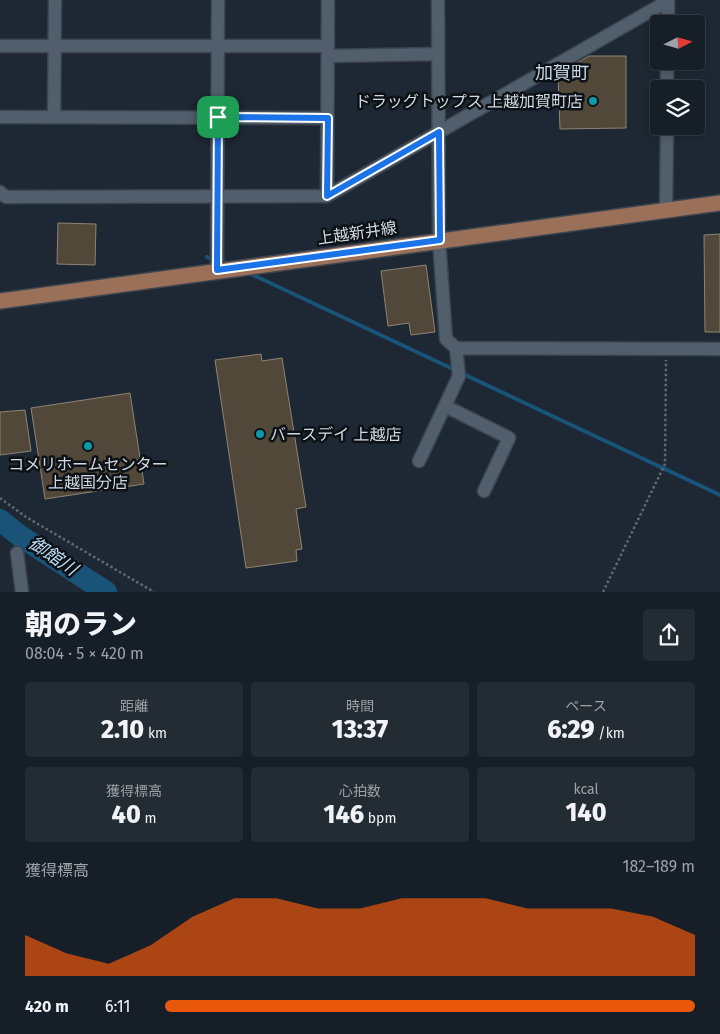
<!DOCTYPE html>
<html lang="ja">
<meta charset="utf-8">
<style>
:root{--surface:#161e27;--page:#232b33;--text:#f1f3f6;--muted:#9ea2a7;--line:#353c44;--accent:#ea580c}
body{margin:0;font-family:"Fira Sans","Noto Sans JP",sans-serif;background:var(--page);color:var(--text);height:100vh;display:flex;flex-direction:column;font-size:19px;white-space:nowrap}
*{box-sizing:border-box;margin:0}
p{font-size:16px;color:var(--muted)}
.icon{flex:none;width:28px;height:28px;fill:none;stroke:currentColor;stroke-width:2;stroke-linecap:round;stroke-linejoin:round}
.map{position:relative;height:592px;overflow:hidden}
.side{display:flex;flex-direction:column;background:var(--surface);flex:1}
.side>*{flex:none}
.needle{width:32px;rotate:84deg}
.tools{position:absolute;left:650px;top:15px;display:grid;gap:10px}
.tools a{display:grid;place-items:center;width:55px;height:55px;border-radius:5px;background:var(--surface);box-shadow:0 2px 8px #0003,0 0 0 1px var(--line);font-size:25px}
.pin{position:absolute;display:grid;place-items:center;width:42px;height:42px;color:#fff;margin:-21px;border-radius:10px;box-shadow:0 2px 8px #0006}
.round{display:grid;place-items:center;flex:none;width:52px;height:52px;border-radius:5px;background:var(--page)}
.headline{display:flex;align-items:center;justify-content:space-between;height:85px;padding:0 25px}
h1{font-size:28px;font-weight:800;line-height:38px}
.figures{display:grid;grid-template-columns:repeat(3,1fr);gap:8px;height:85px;padding:5px 25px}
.figures div{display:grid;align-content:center;border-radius:5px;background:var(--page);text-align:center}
.figures b{font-size:25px;font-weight:800}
.figures small{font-size:14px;font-weight:400}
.figures p{font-size:14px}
.chart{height:140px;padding:10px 25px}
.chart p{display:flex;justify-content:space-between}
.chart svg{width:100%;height:90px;margin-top:5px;fill:var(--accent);opacity:.7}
ul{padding:0 25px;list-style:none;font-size:16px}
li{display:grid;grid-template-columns:80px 60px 1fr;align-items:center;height:38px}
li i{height:12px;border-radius:6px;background:var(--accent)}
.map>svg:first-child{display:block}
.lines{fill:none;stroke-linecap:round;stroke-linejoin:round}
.stream{stroke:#195377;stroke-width:4}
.river{stroke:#195377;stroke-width:22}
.building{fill:#514839;stroke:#8f8473}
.minor-casing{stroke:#3c454f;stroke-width:15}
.primary-casing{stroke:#3c454f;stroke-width:18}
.path{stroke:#606a74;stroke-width:2.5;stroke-dasharray:2.5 2.5;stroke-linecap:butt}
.minor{stroke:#515e6c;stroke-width:12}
.primary{stroke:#9b7059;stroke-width:15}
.route-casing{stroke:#fff;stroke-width:10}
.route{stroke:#1a73e8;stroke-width:6}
.culture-dot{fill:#0f9aa8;stroke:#0c1116;stroke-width:2}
.labels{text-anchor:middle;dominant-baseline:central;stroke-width:5;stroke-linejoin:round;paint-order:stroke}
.poi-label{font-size:16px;fill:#d2d9e1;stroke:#0c1116;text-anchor:end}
.street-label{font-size:16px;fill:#d2d9e1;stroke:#0c1116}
.neighbourhood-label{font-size:18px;fill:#cad8e8;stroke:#0c1116}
.water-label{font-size:18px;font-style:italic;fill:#bedcf3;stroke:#0c1116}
</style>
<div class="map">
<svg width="720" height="592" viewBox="0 0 720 592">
<rect width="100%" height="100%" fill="#1d2834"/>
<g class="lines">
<path class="stream" d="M 207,257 L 229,264
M 249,273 L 455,370
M 461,373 L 720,495"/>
<path class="river" d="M 0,520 L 20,536 L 106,592"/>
</g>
<path class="building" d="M 589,56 L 626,56 L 626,128 L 560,129 L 558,74 Z
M 58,223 L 96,224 L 95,265 L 57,264 Z
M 720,234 L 720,332 L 705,332 L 704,235 Z
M 426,265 L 435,332 L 411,335 L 409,323 L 388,326 L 381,271 Z
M 261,354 L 262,361 L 282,358 L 306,507 L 296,509 L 302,549 L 296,550 L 297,561 L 246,568 L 215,360 Z
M 130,393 L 144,484 L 45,499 L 31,408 Z
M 25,410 L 31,451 L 0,455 L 0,412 Z"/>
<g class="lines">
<g class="minor-casing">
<path id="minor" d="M 438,0 L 439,240 L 446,339 L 456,348 L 720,349
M 668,24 L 668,0
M 0,46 L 328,46
M 328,56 L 438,54
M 667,89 L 667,61
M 0,117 L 327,118
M 54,117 L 55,0
M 0,192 L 6,197 L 327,196 L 668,1
M 327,196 L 328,0
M 666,211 L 667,126
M 217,270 L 218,0
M 445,406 L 509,438 L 484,491
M 419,461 L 459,376 L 456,348
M 17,553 L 22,592"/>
</g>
<g class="primary-casing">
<path id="primary" d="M 0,301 L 720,203"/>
</g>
<path class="path" d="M 0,498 L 26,517 L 154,592
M 603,592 L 665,464 L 666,360"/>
<use href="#minor" class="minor"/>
<use href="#primary" class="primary"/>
</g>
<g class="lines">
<g class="route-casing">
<path id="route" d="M 218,117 L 328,118 L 327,196 L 439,132 L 440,240 L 217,270 Z"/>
</g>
<use href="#route" class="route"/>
</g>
<g class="culture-dot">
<circle cx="593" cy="101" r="5"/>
<circle cx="260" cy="434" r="5"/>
<circle cx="88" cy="446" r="5"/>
</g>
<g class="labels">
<g class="poi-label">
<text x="583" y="101">ドラッグトップス 上越加賀町店</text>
<text x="270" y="434" text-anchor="start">バースデイ 上越店</text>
<text x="88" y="464" text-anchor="middle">コメリホームセンター<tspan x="88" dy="18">上越国分店</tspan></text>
</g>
<g class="street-label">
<text transform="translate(357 233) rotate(-8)">上越新井線</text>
</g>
<g class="neighbourhood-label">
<text x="562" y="73">加賀町</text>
</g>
<g class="water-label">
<text transform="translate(53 556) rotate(34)">御館川</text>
</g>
</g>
</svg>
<div class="tools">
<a><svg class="needle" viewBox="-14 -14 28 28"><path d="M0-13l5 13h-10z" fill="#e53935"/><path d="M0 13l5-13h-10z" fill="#9ea2a7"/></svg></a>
<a><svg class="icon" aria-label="layers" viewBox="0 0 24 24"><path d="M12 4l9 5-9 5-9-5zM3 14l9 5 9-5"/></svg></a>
</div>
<div class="pin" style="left:218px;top:117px;background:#1e9e55"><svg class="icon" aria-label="arrive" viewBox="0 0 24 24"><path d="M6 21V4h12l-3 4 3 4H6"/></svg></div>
</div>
<section class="side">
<div class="headline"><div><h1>朝のラン</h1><p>08:04 · 5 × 420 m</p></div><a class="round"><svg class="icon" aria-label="share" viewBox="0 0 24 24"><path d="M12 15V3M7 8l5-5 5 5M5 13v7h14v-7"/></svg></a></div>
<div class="figures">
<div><p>距離</p><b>2.10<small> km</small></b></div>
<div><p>時間</p><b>13:37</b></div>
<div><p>ペース</p><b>6:29<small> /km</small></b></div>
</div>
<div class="figures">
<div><p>獲得標高</p><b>40<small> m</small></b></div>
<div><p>心拍数</p><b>146<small> bpm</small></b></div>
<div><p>kcal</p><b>140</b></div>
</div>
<div class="chart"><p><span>獲得標高</span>182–189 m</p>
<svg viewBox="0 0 160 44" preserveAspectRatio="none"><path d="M0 44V24L10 33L20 38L30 29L40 15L50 6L60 6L70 11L80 11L90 6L100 6L110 6L120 11L130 11L140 11L150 15L160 24V44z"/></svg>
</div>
<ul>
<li><b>420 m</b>6:11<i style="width:100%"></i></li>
</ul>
</section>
